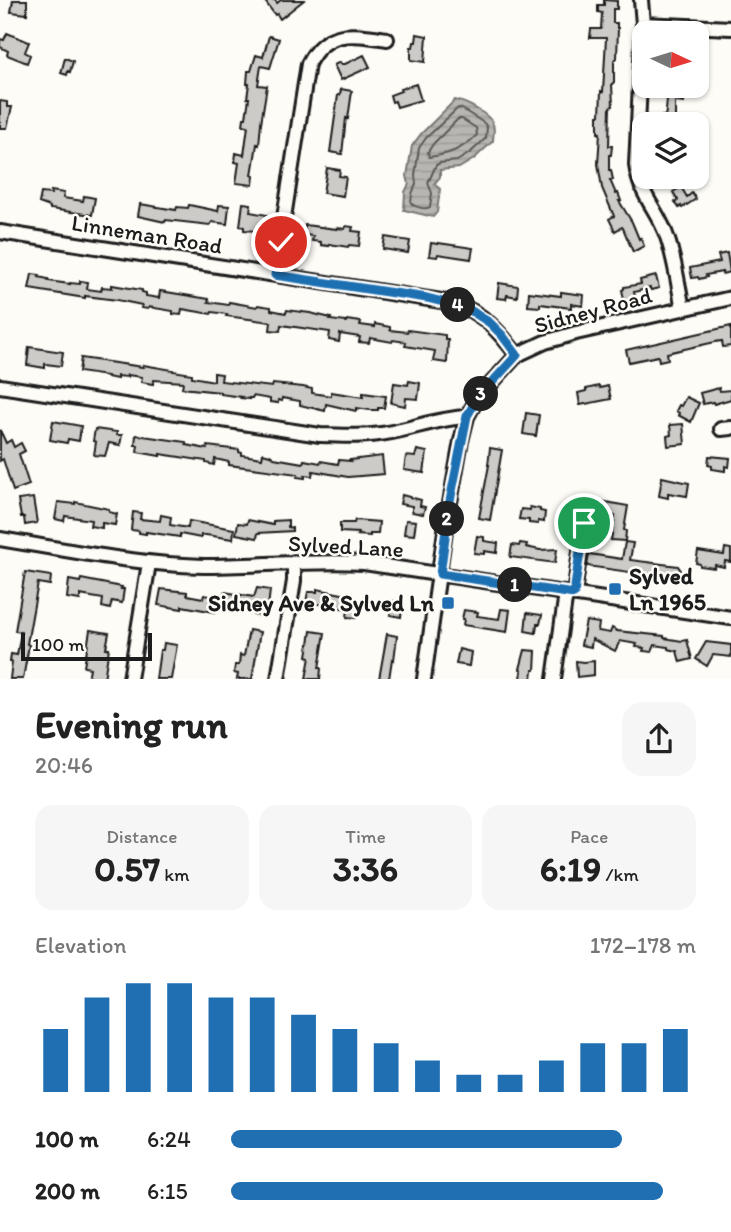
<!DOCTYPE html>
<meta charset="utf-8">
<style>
:root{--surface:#fff;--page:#f6f6f6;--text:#222;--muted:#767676;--accent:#1f6fb2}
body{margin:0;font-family:Itim,sans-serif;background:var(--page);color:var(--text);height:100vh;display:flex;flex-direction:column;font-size:26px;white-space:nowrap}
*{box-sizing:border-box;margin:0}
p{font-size:23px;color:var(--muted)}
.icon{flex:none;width:38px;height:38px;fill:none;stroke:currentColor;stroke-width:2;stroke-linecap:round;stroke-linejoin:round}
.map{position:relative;height:679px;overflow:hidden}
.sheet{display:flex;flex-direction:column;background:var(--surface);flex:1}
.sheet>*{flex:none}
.needle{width:46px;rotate:94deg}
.buttons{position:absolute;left:632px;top:21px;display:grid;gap:14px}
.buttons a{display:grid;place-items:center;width:77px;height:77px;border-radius:14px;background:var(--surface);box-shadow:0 2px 5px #0004;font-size:35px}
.scale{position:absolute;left:21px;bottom:18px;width:131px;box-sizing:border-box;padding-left:7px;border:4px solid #1c1c1c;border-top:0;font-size:19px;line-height:24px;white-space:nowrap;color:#1c1c1c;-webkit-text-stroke:5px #fdfcf7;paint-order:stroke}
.pin{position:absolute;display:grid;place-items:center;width:60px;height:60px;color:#fff;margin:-30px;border:4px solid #fff;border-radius:50%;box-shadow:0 2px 7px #0007}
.km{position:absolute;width:35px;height:35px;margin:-18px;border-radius:50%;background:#222;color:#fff;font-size:19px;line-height:35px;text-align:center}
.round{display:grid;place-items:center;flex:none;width:74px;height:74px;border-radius:21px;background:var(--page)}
.summary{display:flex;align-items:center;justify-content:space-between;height:119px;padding:0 35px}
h1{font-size:38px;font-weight:700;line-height:52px}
.metrics{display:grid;grid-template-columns:repeat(3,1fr);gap:10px;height:119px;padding:7px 35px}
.metrics div{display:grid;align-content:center;border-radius:18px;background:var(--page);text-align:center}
.metrics b{font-size:35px;font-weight:700}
.metrics small{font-size:19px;font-weight:400}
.metrics p{font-size:19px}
.chart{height:196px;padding:14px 35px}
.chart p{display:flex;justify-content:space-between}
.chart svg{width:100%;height:126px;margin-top:7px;stroke:var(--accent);stroke-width:6}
ul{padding:0 35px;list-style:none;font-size:23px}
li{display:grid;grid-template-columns:112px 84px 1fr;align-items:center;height:52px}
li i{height:18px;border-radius:9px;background:var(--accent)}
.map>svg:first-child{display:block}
.water{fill:url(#water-rules);stroke:#797876;stroke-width:2}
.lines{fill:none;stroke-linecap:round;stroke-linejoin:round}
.shore{stroke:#5a5a58;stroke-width:2}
.building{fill:#cccbc8;stroke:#1c1c1c;stroke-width:2}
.minor-casing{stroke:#1c1c1c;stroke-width:18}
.minor{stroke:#fdfcf7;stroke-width:12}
.route-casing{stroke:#fff;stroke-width:14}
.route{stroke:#1f6fb2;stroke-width:9}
.poi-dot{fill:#1f6fb2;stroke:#fdfcf7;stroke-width:2.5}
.labels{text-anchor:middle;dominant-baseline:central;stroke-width:5;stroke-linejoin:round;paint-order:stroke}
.street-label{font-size:23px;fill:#1c1c1c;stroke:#fdfcf7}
.poi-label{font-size:23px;font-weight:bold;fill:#1c1c1c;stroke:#fdfcf7;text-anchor:start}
</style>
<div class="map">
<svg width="731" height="679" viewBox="0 0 731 679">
<defs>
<pattern id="water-rules" width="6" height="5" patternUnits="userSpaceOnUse" patternTransform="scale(1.75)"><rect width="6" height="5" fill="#b7b6b2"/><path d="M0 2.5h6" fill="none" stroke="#9d9c98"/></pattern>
</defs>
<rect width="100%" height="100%" fill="#fdfcf7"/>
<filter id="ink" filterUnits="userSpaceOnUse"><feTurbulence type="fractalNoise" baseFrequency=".0143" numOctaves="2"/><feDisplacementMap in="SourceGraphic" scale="14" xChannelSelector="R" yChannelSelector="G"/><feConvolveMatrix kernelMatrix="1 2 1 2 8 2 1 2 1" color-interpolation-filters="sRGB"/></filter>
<g filter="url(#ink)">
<path class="water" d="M 455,100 C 465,102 490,114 493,124 C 495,129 493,136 493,141 L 474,159 L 459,168 L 440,170 L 440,177 L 434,184 L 440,189 L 437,212 L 433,217 L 404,210 L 405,192 L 409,184 L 407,176 L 412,146 L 421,134 Z"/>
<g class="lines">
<path class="shore" d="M 458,108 L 462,109 L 484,123 L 487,127 L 486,138 L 470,153 L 457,161 L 440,163 L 436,165 L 428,183 L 432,193 L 430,207 C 426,210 414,207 411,203 L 412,194 L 416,184 L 415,175 L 419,148 L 426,138 Z
M 458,119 L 462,119 L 476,128 L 477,135 C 461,150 450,154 429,157 L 428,152 L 433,144 Z"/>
</g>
<path class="building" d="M 13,0 L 27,0 L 27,14 L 11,12 Z
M 264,0 L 275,0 L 277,3 L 281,0 L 304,0 L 280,19 L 277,14 L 275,15 Z
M 604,0 L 617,1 L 617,9 L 613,9 L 613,23 L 617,23 L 617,28 L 618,28 L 617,58 L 614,60 L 614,82 L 612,84 L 613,106 L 610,107 L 609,146 L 612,146 L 611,155 L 609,155 L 609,170 L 611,170 L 613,180 L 610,180 L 616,194 L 618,193 L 621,201 L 619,201 L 632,222 L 639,239 L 641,238 L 644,246 L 633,252 L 623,228 L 622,227 L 615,231 L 609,219 L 614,216 L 602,188 L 598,164 L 600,133 L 598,133 L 598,115 L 600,115 L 601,91 L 603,92 L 606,38 L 590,38 L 591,29 L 601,29 L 602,13 L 598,12 L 598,5 L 604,5 Z
M 7,33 L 29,42 L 25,52 L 30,55 L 27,63 L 7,55 L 8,51 L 0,47 L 0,39 L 4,40 Z
M 417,34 L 427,36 L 425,62 L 411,60 L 411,47 L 413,47 L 414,42 L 416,42 Z
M 269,36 L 279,39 L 270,68 L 261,66 L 258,85 L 267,86 L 261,123 L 259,145 L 257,144 L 252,175 L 254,176 L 253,185 L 236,183 L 239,163 L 235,162 L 236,153 L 244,155 L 248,126 L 243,125 L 244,118 L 246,118 L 249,98 L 247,98 L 249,84 L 247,84 L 248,71 L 251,71 L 256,55 L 263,57 Z
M 364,55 L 370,67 L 341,80 L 334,65 L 340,62 L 341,64 L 345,64 Z
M 65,58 L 73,61 L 70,72 L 68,71 L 67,75 L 61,73 Z
M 416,84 L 421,100 L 397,107 L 395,101 L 392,102 L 390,95 L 401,91 L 400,89 Z
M 668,86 L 678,86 L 678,93 L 684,94 L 684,103 L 675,102 L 675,124 L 662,124 L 662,116 L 665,116 L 666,111 Z
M 341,89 L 352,91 L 348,119 L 346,118 L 342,154 L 330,152 L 338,95 L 340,95 Z
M 0,101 L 7,102 L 7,107 L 12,107 L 7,128 L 0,128 Z
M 327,168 L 340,170 L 339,176 L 346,177 L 343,196 L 323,193 Z
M 681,187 L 687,197 L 692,193 L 696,199 L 682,208 L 681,206 L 679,208 L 675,202 L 678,200 L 673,192 Z
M 51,191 L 64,193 L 63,198 L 83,201 L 84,196 L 95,198 L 92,215 L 50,209 L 50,207 L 39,203 L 41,193 L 51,194 Z
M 243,203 L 251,204 L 250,212 L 267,215 L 265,230 L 256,228 L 256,231 L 244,230 L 244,227 L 240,226 Z
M 140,204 L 176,210 L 177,207 L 188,208 L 189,205 L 218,211 L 219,205 L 229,206 L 227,224 L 212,222 L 210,225 L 166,220 L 165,222 L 138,216 Z
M 305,225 L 337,229 L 337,228 L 345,229 L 346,226 L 353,227 L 352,231 L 361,232 L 359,246 L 349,245 L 348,247 L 329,244 L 329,246 L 321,245 L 321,242 L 312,241 L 313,236 L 304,235 Z
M 385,237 L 410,241 L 408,253 L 383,249 Z
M 431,243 L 438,244 L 438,243 L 473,248 L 471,259 L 438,254 L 437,257 L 429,256 Z
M 727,253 L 730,272 L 722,274 L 722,272 L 706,275 L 707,277 L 699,279 L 698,277 L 692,278 L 690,268 L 720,262 L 718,255 Z
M 32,274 L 40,275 L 39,277 L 48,279 L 48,281 L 70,284 L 70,283 L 80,284 L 80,281 L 88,282 L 87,289 L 101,291 L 102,287 L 112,288 L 112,285 L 142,290 L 142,292 L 146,293 L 146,296 L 159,298 L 160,291 L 209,299 L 208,302 L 228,305 L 229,302 L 257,307 L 258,305 L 271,307 L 271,310 L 286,313 L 287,310 L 310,313 L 331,318 L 330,320 L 346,322 L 347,320 L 361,322 L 360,325 L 375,327 L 375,324 L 390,327 L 390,330 L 407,332 L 408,330 L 445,335 L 445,339 L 448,339 L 447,363 L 433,361 L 435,351 L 405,346 L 406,342 L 393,340 L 392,342 L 370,338 L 369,343 L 359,342 L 360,337 L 340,334 L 339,342 L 329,340 L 330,332 L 281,325 L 280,331 L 270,330 L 271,322 L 226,316 L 227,314 L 212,312 L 211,314 L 182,309 L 181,315 L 173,314 L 173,311 L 149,307 L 148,309 L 141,308 L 142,305 L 117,300 L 85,296 L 85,298 L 29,289 Z
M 656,276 L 659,288 L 651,290 L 650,288 L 634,292 L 636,302 L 625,304 L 622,290 L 624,289 L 624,287 L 641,284 L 640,280 Z
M 499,283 L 518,286 L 517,297 L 507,295 L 506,299 L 497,298 Z
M 529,292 L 561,296 L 561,292 L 584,295 L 583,306 L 571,304 L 571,308 L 540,304 L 540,307 L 528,306 Z
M 731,326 L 731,346 L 723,347 L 722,341 L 715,342 L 667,353 L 668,359 L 659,361 L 658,356 L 629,362 L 626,350 Z
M 29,347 L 63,352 L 61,366 L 45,364 L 45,368 L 27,365 Z
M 81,358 L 143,367 L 143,365 L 173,370 L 173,371 L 192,374 L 192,377 L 214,381 L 214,373 L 222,374 L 221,381 L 272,387 L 273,384 L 303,387 L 312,389 L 312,393 L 331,396 L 331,392 L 363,397 L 363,393 L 386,396 L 384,408 L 378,408 L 378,410 L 370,410 L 356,408 L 356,411 L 326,404 L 325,411 L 300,405 L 300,401 L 282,398 L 282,401 L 278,400 L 278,403 L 270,402 L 270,399 L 253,396 L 252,398 L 249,398 L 249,399 L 241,398 L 242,397 L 220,394 L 220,392 L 182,388 L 183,382 L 154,380 L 153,384 L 141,382 L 142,377 L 127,375 L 127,377 L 117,376 L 117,379 L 107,377 L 107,376 L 79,372 Z
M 409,381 L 420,383 L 418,399 L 406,398 L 405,406 L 391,403 L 394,383 L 408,385 Z
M 599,386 L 600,388 L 608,386 L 611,399 L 580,405 L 578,393 L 586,391 L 586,389 Z
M 719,388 L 720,391 L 731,390 L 731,399 L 714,404 L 713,402 L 703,404 L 700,393 Z
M 686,397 L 699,403 L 691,422 L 678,415 L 679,413 L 676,411 L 679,405 L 681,406 Z
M 526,413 L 539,415 L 536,436 L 523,434 Z
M 53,421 L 81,426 L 79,441 L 68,439 L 67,443 L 50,440 Z
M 683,424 L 685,444 L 668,446 L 667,436 L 671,435 L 670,425 Z
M 95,429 L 117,432 L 117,435 L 122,435 L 120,445 L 109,443 L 105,456 L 94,455 L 96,442 L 93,441 Z
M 0,430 L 6,443 L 11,440 L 14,447 L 21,443 L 25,451 L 19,454 L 29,485 L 13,491 L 3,459 L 0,461 Z
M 136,435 L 186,442 L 186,445 L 207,449 L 208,446 L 239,450 L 239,452 L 242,453 L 242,455 L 262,458 L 263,453 L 270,455 L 274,458 L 303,463 L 304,460 L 320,463 L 321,461 L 338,464 L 339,460 L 351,461 L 350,460 L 382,456 L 384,474 L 348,477 L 313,471 L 312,476 L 305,475 L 305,478 L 297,477 L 298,474 L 229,465 L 229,462 L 215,459 L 214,465 L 206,463 L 206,461 L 160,454 L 160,456 L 137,452 L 138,445 L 135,445 Z
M 490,448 L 502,450 L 490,520 L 479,518 L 489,465 L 488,465 Z
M 417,450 L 427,452 L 424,473 L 404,470 L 406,456 L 415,457 Z
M 709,456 L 730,458 L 729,467 L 725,466 L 725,471 L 712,469 L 712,466 L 708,465 Z
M 662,477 L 689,483 L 687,496 L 668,493 L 668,498 L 659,496 Z
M 402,495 L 421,500 L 420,506 L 425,507 L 423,514 L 412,512 L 412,506 L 400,504 Z
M 33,498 L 37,523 L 25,525 L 24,517 L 21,517 L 18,500 Z
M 600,501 L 628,506 L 624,530 L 626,531 L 625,541 L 611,540 L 615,516 L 600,514 L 602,507 Z
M 58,502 L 75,504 L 75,502 L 109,509 L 109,512 L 117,514 L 115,525 L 102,523 L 102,528 L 90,526 L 91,520 L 65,516 L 64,521 L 55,519 Z
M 530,507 L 540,509 L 540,511 L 545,512 L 544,522 L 538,521 L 538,524 L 529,523 L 529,520 L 519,519 L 521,509 L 530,510 Z
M 133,512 L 141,513 L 140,519 L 160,521 L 161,515 L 171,517 L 170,525 L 188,528 L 189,521 L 234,529 L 233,539 L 206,535 L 201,535 L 201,538 L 180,534 L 180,537 L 146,532 L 146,534 L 139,533 L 139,531 L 131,530 Z
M 248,520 L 273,525 L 273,521 L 288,520 L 288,527 L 292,528 L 292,531 L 258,533 L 257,538 L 236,534 L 238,523 L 247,524 Z
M 355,520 L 379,522 L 378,534 L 370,534 L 370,536 L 357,535 L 358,533 L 340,532 L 340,523 L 354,523 Z
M 406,520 L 416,521 L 414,535 L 404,534 Z
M 477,536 L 484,537 L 484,541 L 498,543 L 497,553 L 484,551 L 484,554 L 474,553 Z
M 625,542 L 633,543 L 630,560 L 678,566 L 680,569 L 678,579 L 587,566 L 589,554 L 622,559 Z
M 520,543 L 527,544 L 526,547 L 540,550 L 557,549 L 555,563 L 510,557 L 512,545 L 519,546 Z
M 725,548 L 731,549 L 731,562 L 725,561 L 724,567 L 715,565 L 714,568 L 700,566 L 700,564 L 696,563 L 698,551 L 724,555 Z
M 25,572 L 51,576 L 50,585 L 38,583 L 27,644 L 29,645 L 23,679 L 10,679 L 12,662 L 10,662 L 11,654 L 17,655 L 21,632 L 15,631 Z
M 81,579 L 122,587 L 121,589 L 124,589 L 122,603 L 112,601 L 110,609 L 102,607 L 103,599 L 80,595 L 80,600 L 67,598 L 69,580 L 80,582 Z
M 257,588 L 270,590 L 267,616 L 254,615 L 255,608 L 238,605 L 237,609 L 217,606 L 215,612 L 182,606 L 182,609 L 158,605 L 161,589 L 187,592 L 187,595 L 203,598 L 204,595 L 223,598 L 224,592 L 254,597 Z
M 317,589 L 347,595 L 346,597 L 355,598 L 354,601 L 359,601 L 356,618 L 347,617 L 348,609 L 306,602 L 308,592 L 317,592 Z
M 393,601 L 403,602 L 401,617 L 390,615 Z
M 501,609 L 510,610 L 507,632 L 463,625 L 464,619 L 462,619 L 464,610 L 478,612 L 477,616 L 499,619 Z
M 527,613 L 542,615 L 540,624 L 537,624 L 536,633 L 525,631 Z
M 586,621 L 599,623 L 598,631 L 610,633 L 612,628 L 617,631 L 664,636 L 664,638 L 682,641 L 687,640 L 692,659 L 680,662 L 677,651 L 668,649 L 668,647 L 655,645 L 652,652 L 643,651 L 644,648 L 636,647 L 637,644 L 620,641 L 615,651 L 592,639 L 591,647 L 581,645 Z
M 90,630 L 109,633 L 106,648 L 109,648 L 104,679 L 88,679 L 90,668 L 84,667 Z
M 249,630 L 260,632 L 252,679 L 237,679 L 238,674 L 234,673 L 235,665 L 239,665 L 240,655 L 244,656 Z
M 311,631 L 325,633 L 319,668 L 321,668 L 320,679 L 306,679 L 310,657 L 307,656 Z
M 387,634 L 397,636 L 394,660 L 392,659 L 389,679 L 379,679 Z
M 706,642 L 731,645 L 731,657 L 713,655 L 707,666 L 696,659 Z
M 164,643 L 177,645 L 171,679 L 156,679 L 160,650 L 163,650 Z
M 459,649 L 471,652 L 469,666 L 456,664 Z
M 525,650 L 536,651 L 535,670 L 533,670 L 532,679 L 521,679 L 522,670 L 520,669 Z
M 576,661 L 583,662 L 594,661 L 594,675 L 577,677 Z"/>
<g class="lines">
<g class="minor-casing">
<path id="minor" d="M 641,0 L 643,24 L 636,165 C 640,196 658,210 667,237 C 675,259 678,285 683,309
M 643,24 L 731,28
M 0,232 L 454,303 C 483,313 499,331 517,355
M 275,275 L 308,64 C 326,28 354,34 387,39
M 0,386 L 320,435 C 344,436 368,437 392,432 C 417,427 441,418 467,417
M 721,429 L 731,428
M 0,539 C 67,550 134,564 203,566 C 256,566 310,560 364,563 L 731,618
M 574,594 L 584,523 L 586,516 L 593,509
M 130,679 L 149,563
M 278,679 L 294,581 L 294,562
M 424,679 L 445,531 L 461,441 L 467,417 L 477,399 L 517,355 L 545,342 L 576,333 L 731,298
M 554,679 L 566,593"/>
</g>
<use href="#minor" class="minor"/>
</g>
</g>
<g class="lines" filter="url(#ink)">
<g class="route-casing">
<path id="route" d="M 281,242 L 275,275 L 427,298 L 467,308 L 490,323 L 502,335 L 517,355 L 477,399 L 467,416 L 450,501 L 440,574 L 574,594 L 584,523"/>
</g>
<use href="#route" class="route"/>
</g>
<g class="poi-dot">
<rect x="608" y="582" width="14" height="14" rx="3.5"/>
<rect x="441" y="596" width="14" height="14" rx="3.5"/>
</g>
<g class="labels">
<g class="street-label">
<text transform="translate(147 234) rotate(9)">Linneman Road</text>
<text transform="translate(593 310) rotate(-15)">Sidney Road</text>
<text transform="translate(346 546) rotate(3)">Sylved Lane</text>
</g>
<g class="poi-label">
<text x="629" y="576">Sylved<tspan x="629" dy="26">Ln 1965</tspan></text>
<text x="434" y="603" text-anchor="end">Sidney Ave &amp; Sylved Ln</text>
</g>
</g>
</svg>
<div class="buttons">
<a><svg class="needle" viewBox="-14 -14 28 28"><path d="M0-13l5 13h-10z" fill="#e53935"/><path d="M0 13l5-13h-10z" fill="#767676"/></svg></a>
<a><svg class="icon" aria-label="layers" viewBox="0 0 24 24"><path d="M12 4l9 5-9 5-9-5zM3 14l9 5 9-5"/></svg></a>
</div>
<div class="scale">100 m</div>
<div class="pin" style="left:584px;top:523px;background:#1e9e55"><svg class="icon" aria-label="arrive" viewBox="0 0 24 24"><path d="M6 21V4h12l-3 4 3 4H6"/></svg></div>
<div class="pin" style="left:281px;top:242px;background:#d93025"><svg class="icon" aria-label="check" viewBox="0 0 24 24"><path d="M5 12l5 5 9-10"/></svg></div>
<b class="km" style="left:515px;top:585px">1</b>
<b class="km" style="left:447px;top:519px">2</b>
<b class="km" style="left:481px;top:394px">3</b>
<b class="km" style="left:458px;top:305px">4</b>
</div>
<section class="sheet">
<div class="summary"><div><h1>Evening run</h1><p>20:46</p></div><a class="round"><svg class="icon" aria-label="share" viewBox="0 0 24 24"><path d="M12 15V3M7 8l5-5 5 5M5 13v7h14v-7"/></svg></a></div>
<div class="metrics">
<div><p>Distance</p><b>0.57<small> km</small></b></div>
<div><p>Time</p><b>3:36</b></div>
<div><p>Pace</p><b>6:19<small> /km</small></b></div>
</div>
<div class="chart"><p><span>Elevation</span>172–178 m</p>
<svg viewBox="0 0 160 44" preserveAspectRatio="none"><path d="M5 44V22M15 44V11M25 44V6M35 44V6M45 44V11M55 44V11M65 44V17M75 44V22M85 44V27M95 44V33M105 44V38M115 44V38M125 44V33M135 44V27M145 44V27M155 44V22"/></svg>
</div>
<ul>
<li><b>100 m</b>6:24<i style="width:84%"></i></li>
<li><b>200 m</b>6:15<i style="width:93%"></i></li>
</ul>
</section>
